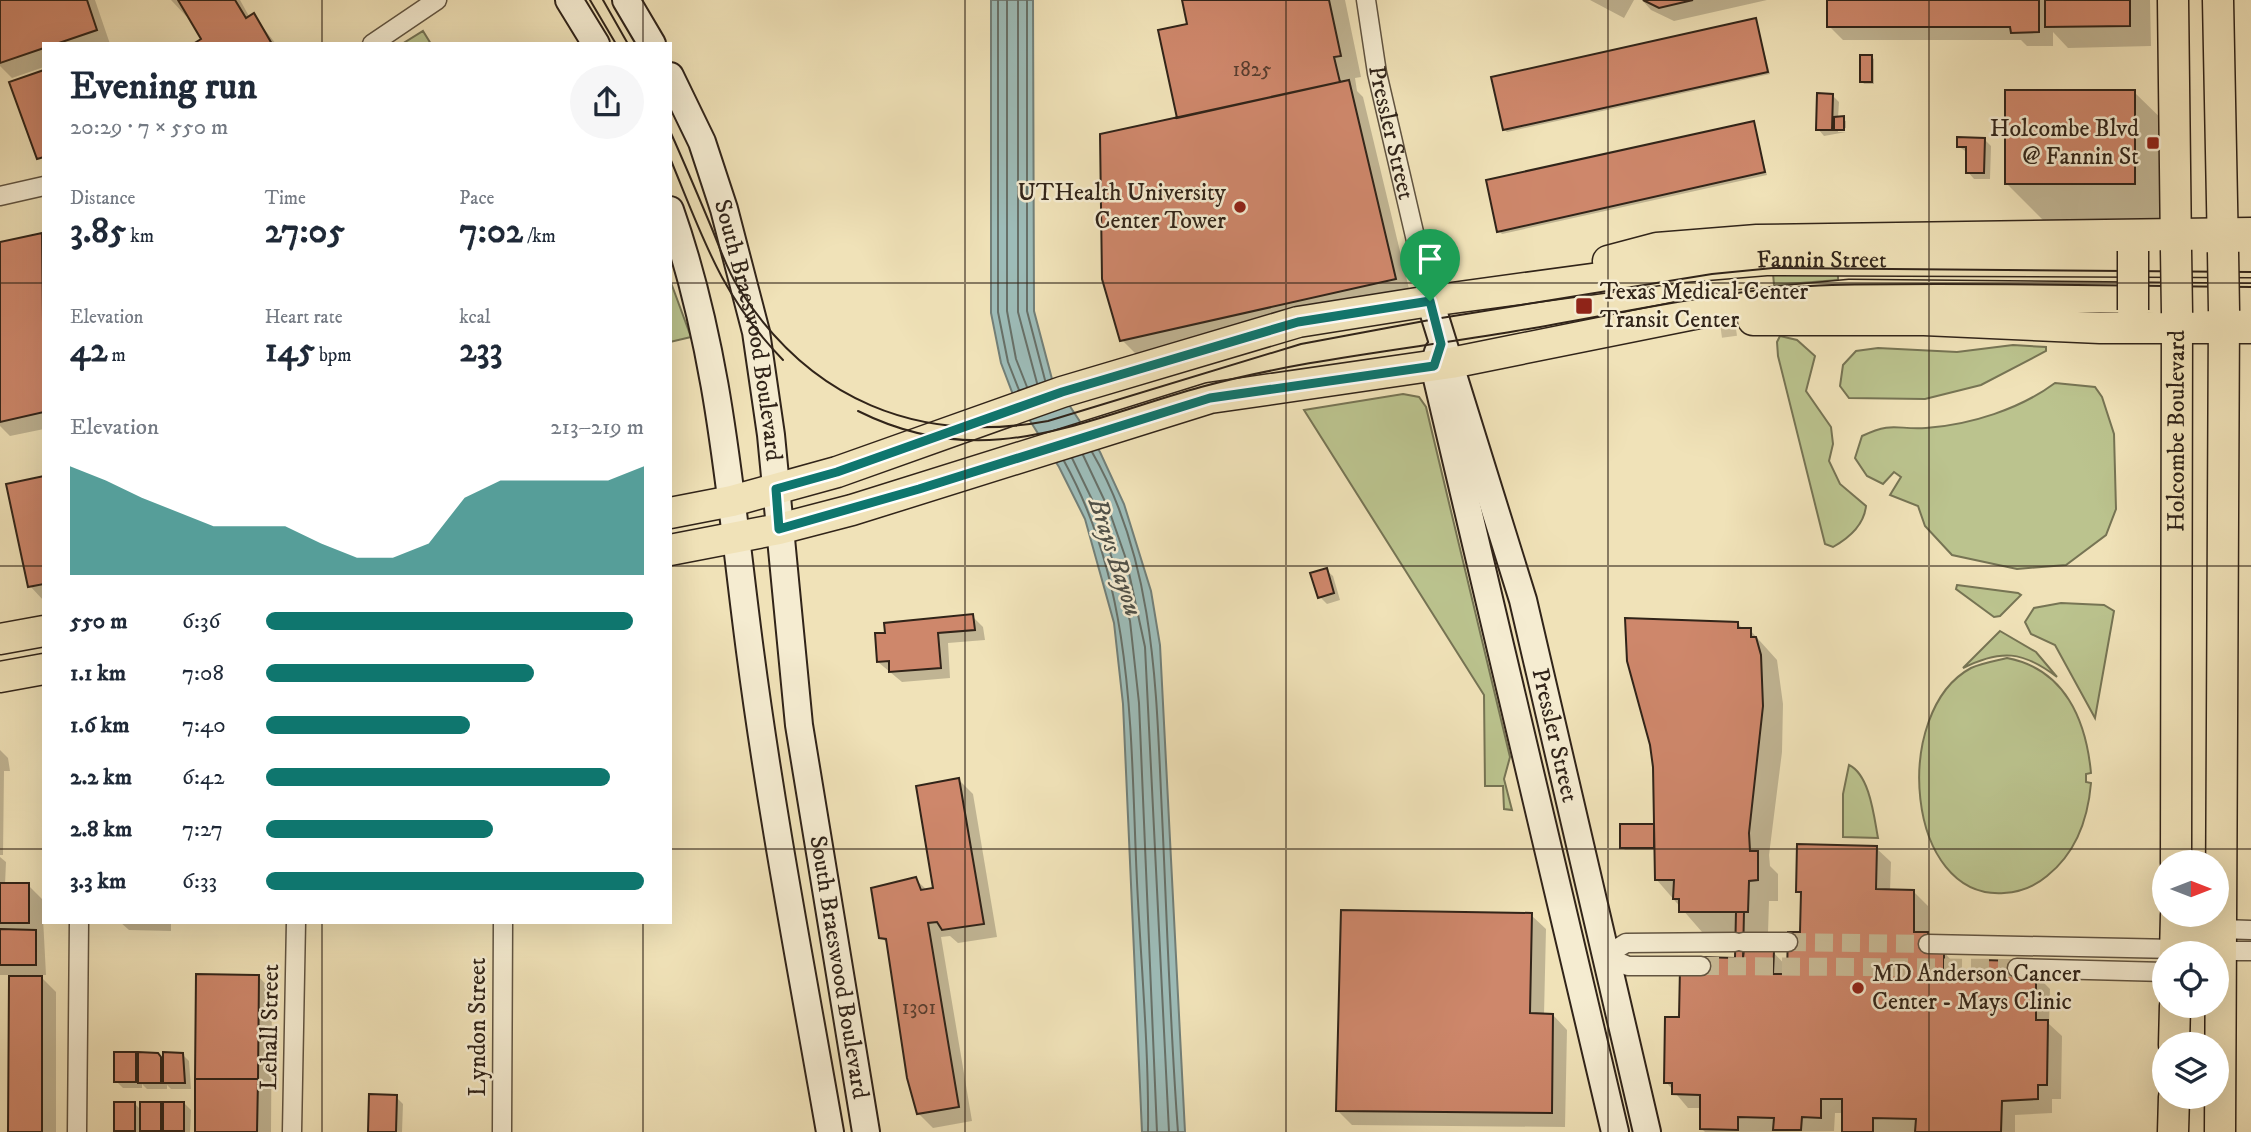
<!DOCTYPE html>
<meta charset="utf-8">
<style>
:root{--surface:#fff;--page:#f6f6f7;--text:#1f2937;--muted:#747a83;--accent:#0f766e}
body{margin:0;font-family:"IM FELL DW Pica",serif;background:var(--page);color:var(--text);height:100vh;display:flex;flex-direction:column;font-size:26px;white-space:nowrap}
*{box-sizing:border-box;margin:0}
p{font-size:23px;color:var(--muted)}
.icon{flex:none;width:38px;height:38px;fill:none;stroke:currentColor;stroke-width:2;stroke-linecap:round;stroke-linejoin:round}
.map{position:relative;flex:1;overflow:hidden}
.sheet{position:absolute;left:42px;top:42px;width:630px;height:882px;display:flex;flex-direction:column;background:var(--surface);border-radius:0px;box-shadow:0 7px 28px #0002}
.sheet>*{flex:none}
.needle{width:46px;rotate:90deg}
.fabs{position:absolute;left:2152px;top:850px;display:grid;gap:14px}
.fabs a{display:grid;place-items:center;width:77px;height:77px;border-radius:50%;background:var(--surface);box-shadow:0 7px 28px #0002;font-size:35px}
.pin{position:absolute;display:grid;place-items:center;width:60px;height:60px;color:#fff;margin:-72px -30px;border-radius:50% 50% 50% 0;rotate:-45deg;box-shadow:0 0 7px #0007}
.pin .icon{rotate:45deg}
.round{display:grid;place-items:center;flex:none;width:74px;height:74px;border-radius:37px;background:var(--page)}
.overview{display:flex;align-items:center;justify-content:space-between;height:119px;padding:0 28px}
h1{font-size:38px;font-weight:700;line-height:52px}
.figures{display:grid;grid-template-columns:repeat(3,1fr);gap:10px;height:119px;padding:7px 28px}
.figures div{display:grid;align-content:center}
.figures b{font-size:35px;font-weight:700}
.figures small{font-size:19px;font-weight:400}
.figures p{font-size:19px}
.chart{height:196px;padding:14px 28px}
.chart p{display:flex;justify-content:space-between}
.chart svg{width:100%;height:126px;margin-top:7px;fill:var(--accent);opacity:.7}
ul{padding:0 28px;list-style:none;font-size:23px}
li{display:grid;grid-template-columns:112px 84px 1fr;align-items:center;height:52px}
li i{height:18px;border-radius:9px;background:var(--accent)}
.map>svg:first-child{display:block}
.green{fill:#bbc38e;stroke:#767454;stroke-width:2}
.water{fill:#9dbcb8;stroke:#727f78;stroke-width:2}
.shadow{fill:#0003}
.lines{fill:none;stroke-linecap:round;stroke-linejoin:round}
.shore{stroke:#677068;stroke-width:2}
.building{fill:#ce876b;stroke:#312419;stroke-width:2}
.street-tunnel{stroke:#cabc98;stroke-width:18;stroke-dasharray:18 9;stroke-linecap:butt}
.primary-tunnel{stroke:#cabc98;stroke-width:30;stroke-dasharray:30 15;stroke-linecap:butt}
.street-casing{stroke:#615441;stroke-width:21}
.secondary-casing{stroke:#312419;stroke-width:30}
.primary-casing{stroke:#312419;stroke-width:33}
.street{stroke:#f5ecd1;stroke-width:18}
.secondary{stroke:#f5ecd1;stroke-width:26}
.primary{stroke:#f0e2b8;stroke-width:30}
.tram{stroke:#312419;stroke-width:2}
.primary-bridge-casing{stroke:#312419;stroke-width:33;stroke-linecap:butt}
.primary-bridge{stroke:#f0e2b8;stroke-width:30}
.route-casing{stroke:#fff;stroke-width:14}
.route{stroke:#0f766e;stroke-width:9}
.grid{fill:none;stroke:#312419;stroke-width:2;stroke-opacity:0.55}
.poi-dot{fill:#8f2418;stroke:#f5ecd1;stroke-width:2.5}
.labels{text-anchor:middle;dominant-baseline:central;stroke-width:5;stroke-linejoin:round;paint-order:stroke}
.number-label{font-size:21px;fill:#583d2e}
.poi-label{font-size:24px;fill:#312419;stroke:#f5ecd1;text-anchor:end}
.street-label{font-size:24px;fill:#312419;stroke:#f5ecd1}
.water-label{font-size:26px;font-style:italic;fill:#515249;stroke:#f5ecd1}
</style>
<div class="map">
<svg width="2251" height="1132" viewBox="0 0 2251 1132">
<rect width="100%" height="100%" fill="#f0e2b8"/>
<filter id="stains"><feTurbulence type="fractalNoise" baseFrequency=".00286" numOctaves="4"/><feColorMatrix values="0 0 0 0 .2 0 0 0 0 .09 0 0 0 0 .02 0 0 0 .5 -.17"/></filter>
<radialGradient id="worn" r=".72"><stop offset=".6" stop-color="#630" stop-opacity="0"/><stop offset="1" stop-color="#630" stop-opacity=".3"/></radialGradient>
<path class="green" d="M 423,31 L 431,44 L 402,44 Z
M 1773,273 L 1838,273 L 1838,280 L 1774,285 Z
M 670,280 L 691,337 L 670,342 Z
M 1780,336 L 1797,340 L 1815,356 L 1806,391 L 1831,427 L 1833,444 L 1829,461 L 1840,484 L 1866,506 C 1864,525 1849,538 1833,547 L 1825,544 L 1778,356 L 1777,342 Z
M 2013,345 L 2046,347 L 2046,351 L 1981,385 L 1925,399 L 1849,398 L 1840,386 L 1843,365 L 1856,351 L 1878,348 L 1957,352 Z
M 2055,383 L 2095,387 L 2102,397 L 2114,434 L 2116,509 L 2106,535 L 2066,565 L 2017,569 L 1952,555 L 1925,526 L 1918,506 L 1890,495 L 1901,477 L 1894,472 L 1883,484 L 1867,476 L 1855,458 L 1862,436 C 1894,421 1896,430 1926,428 C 1970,425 2020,409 2055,383 Z
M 1403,394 L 1419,397 L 1426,407 L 1510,757 L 1504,779 L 1512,810 L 1504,809 L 1503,786 L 1485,786 L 1484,695 L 1304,410 Z
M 1957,585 L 2018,593 L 2021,595 L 2000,616 L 1994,617 L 1956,589 Z
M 2061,603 L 2104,605 L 2114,611 L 2095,718 L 2055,645 L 2031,634 L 2025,622 L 2034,608 Z
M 2000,631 L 2036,652 L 2057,677 C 2023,651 2001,649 1963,668 Z
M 2007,658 C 2065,669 2086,720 2091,773 L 2086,774 L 2086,782 L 2091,783 C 2088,819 2076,853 2047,876 C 2034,887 2021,892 2004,893 C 1905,900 1891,711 1971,668 C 1982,663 1995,661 2007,658 Z
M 1849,765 C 1870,775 1874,817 1878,838 L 1843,837 L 1843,794 Z"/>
<path class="water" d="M 991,0 L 1033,0 L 1034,311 L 1052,379 L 1100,452 L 1124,504 L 1151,591 L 1160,645 L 1185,1132 L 1142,1132 L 1123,704 L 1114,623 L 1085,519 L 1059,467 L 1012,392 L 1001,363 L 991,313 Z"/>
<path class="shadow" d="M 0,0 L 95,0 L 110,44 L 44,44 L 44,67 L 12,78 L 0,66 Z
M 171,0 L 240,0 L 250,18 L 254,16 L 276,44 L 196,44 L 203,39 L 189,14 L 186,16 Z
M 1183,0 L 1345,0 L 1361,77 L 1355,78 L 1357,91 L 1363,97 L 1410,293 L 1136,354 L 1122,340 L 1179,119 L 1189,25 Z
M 1590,0 L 1634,0 L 1624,18 Z
M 1642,0 L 1767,0 L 1674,21 L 1651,10 Z
M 1829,0 L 2150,0 L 2151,46 L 2068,48 L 2053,32 L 2053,46 L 2027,46 L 2021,40 L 1843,40 L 1829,26 Z
M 1756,20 L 1770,74 L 1507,132 L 1504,129 Z
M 1871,57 L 1874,59 L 1874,84 L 1864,84 L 1862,81 Z
M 2134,92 L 2173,130 L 2173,222 L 2045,222 L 2007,184 Z
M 1832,95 L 1839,102 L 1838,118 L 1846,121 L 1846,128 L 1838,128 L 1838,132 L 1846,132 L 1824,136 L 1818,129 Z
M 1753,123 L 1767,175 L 1502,234 L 1499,231 Z
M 1984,139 L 1991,146 L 1990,179 L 1974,179 L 1968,172 L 1968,153 L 1958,146 Z
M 42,235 L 44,429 L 10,436 L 0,426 L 0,244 Z
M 44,478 L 44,601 L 30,586 Z
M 1326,570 L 1333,576 L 1340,600 L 1327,604 L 1320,597 Z
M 972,616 L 983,627 L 985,640 L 948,643 L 950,678 L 902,682 L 878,662 Z
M 1737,623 L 1743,629 L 1750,630 L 1777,660 L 1783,704 L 1782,752 L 1769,855 L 1770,866 L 1778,874 L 1778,901 L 1769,901 L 1768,933 L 1757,933 L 1757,952 L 1773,952 L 1789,969 L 1802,934 L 1803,896 L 1798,891 L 1876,848 L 1891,862 L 1890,891 L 1914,892 L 1928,906 L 1928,934 L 1957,967 L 1957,973 L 2036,975 L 2050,989 L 2049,1024 L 2062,1036 L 2061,1099 L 2052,1099 L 2052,1113 L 2015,1115 L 2015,1132 L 1844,1132 L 1844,1113 L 1835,1113 L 1834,1131 L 1705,1132 L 1701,1128 L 1702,1108 L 1688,1108 L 1666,1082 L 1681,1019 L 1737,960 L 1737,932 L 1702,932 L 1656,879 L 1656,850 L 1625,850 L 1622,847 L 1622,825 L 1655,826 Z
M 0,750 L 8,758 L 10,771 L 4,771 L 3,855 L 0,855 Z
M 959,780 L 973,794 L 997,937 L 958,943 L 950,936 L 941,937 L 972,1121 L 933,1128 L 918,1113 L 889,945 L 881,937 L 915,879 L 927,890 L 935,889 Z
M 0,857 L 6,862 L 5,885 L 28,885 L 42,899 L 46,975 L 39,975 L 56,992 L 56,1132 L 10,1132 L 11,975 L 0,975 Z
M 1531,915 L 1546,929 L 1544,1015 L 1553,1015 L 1567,1030 L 1565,1127 L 1352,1125 L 1338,1111 Z
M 120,922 L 171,922 L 171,931 L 129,930 Z
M 258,976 L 272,991 L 271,1132 L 196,1132 Z
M 135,1054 L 140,1059 L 157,1054 L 165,1062 L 182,1054 L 189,1061 L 191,1089 L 171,1089 L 167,1085 L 167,1089 L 147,1089 L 142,1084 L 142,1088 L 123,1088 L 116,1081 Z
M 396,1097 L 403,1104 L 402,1132 L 370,1132 Z
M 134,1103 L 142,1111 L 160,1104 L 165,1108 L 184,1103 L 191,1110 L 190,1132 L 117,1132 Z"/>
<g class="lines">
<path class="shore" d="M 998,0 L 998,312 L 1008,362 L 1019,390
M 1007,0 L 1007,311 L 1016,359 L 1027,387
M 1018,0 L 1018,312 L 1037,383
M 1027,0 L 1027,311 L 1045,380
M 1092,452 C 1156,563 1156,690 1162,814 C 1167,920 1170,1026 1178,1132
M 1083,455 L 1109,510 L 1126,559 L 1145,647 L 1169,1132
M 1072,458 L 1099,514 L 1130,621 L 1139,703 L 1157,1132
M 1064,461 C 1136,591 1130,738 1137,882 C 1141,965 1149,1049 1148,1132"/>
</g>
<path class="building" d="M 0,0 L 87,0 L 97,30 L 56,44 L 44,44 L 44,48 L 0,63 Z
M 178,0 L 235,0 L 246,18 L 254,13 L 272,44 L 193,44 L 201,39 Z
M 1182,0 L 1329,0 L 1341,56 L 1334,57 L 1340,82 L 1177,118 L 1158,30 L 1187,24 Z
M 1643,0 L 1693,0 L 1659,8 Z
M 1827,0 L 2039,0 L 2039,32 L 2011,33 L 2010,27 L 1827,27 Z
M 2045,0 L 2130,0 L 2130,26 L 2045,27 Z
M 1756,18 L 1768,72 L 1503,130 L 1491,77 Z
M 1860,55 L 1872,55 L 1872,82 L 1860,82 Z
M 44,70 L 44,157 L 37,159 L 9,82 Z
M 1349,80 L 1396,279 L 1120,341 L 1102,279 L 1100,134 Z
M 2005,90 L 2135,90 L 2135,184 L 2005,184 Z
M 1817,93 L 1833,94 L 1832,130 L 1816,130 Z
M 1844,116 L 1844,130 L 1834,130 L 1834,117 Z
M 1754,121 L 1765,172 L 1497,232 L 1486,180 Z
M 1957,137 L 1985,138 L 1984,173 L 1966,173 L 1966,147 L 1957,147 Z
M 42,233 L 44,412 L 0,422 L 0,242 Z
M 44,476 L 44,584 L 28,587 L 6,484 Z
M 1327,568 L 1334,593 L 1318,598 L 1310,573 Z
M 973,614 L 975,630 L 938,633 L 941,668 L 889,672 L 889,661 L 877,662 L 875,633 L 885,633 L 884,623 Z
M 1625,618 L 1738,622 L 1738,628 L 1751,628 L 1751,637 L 1756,637 L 1761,655 L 1763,706 L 1749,833 L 1750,851 L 1758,851 L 1758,880 L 1749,881 L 1748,912 L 1679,912 L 1679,899 L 1673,899 L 1674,880 L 1655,880 L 1653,767 L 1650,745 L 1627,661 Z
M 959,778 L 984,924 L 942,930 L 937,922 L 928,923 L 959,1107 L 917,1114 L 907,1078 L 886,939 L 879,938 L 871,888 L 916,877 L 921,890 L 933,888 L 916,786 Z
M 1620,824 L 1654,824 L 1654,848 L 1620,848 Z
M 1797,844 L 1877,846 L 1876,889 L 1914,890 L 1914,932 L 1928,932 L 1928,950 L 1944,951 L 1944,971 L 1983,972 L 1983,960 L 2017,961 L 2036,973 L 2036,1020 L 2048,1020 L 2047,1085 L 2038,1085 L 2038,1099 L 2002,1101 L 2001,1132 L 1915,1132 L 1916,1119 L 1873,1118 L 1873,1132 L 1842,1132 L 1842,1099 L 1821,1099 L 1821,1118 L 1802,1117 L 1801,1130 L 1773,1130 L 1774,1118 L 1738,1117 L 1738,1130 L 1700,1129 L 1700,1095 L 1672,1094 L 1672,1083 L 1664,1083 L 1665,1017 L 1679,1017 L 1680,968 L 1701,968 L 1701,957 L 1735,958 L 1736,912 L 1744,912 L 1743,958 L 1744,950 L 1774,951 L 1773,974 L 1787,974 L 1788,932 L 1800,932 L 1801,892 L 1796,892 Z
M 0,883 L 29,883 L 29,923 L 0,923 Z
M 1341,910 L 1532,913 L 1530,1013 L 1553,1014 L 1552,1113 L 1336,1111 Z
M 0,929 L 36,930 L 36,965 L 0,965 Z
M 196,974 L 259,975 L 258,1079 L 195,1079 Z
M 9,976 L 42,976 L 42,1132 L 8,1132 Z
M 114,1052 L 136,1052 L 136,1082 L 114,1082 Z
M 138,1052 L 158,1053 L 161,1057 L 161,1083 L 138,1083 Z
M 163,1052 L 183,1053 L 185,1083 L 163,1083 Z
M 195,1079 L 258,1079 L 257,1132 L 195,1132 Z
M 369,1094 L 397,1095 L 396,1132 L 368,1132 Z
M 114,1102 L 135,1102 L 135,1131 L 114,1131 Z
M 140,1102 L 161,1102 L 161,1131 L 140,1131 Z
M 163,1102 L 184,1102 L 184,1131 L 163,1131 Z"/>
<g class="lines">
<path class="street-tunnel" d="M 1788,942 L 1928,944
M 1701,966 L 2017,968"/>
<path class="primary-tunnel" d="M 1720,323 L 1735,321"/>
<g class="street-casing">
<g id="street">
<path id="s1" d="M 1366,0 L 1377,73 L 1430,301"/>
<path d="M 372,44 L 437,0"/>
<path d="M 0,196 L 44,186"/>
<path d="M 2221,929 L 2251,930"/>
<path d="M 1743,942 L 1788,942"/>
<path d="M 1928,944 L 2175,949"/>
<path d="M 2221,951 L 2251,951"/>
<path d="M 1605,956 L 1626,943 L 1735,942"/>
<path d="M 1605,956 L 1628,966 L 1701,966"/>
<path d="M 2017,968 L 2165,972"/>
<path d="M 77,1132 L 79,922"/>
<path d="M 292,1132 L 296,922"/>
<path d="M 502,1132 L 503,922"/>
</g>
</g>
<g class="secondary-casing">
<g id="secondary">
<path d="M 569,0 L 596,44"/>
<path d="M 626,0 L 652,44"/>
<path id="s2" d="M 670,76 L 702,142 L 724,209 L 756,332 L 771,435 L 799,725 L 866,1132"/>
<path d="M 670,210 C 721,355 730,500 750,651 C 771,812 802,972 830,1132"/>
<path id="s3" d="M 1430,301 L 1523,600 L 1647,1132"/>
<path d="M 1438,352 L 1434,366 L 1615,1132"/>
</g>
</g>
<g class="primary-casing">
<g id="primary">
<path d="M 2173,0 L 2176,250"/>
<path d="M 2218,0 L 2223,252"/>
<path d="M 1608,261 L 1657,248 L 1757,240 L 2251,233"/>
<path d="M 1733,306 L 1850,295 L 2251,299"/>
<path d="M 1753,320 L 1924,320 L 2100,328 L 2251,328"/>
<path id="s4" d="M 670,513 L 732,501 L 837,472 L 1062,392 L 1298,322 L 1430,301 L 1681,267 L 1766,260 L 2251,262"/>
<path d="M 670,550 L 779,529 L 852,510 L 1210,398 L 1451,363 L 1719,309"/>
<path d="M 0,639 L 44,631"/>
<path d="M 0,677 L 44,669"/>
<path id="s5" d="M 2176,863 L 2177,313"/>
<path d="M 2188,915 L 2200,932 L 2221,951"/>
<path d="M 2175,954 L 2176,915"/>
<path d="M 2174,1045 L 2175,1006"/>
<path d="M 2173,1132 L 2174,1097"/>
<path d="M 2220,1132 L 2224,311"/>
</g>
</g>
<use href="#street" class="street"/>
<use href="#secondary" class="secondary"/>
<use href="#primary" class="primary"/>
<path class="tram" d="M 590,0 L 616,44
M 603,0 L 628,44
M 670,131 C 684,162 697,193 710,224 C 719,245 726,268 738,287 C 809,400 918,445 1048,421 L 1301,344 L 1435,319 L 1712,274 L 1773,268 L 2251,272
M 670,158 C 703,238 721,296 783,360
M 858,411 C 984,474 1078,421 1201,387 C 1304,359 1411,349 1516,331 C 1619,314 1726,288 1832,285 C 1971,282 2111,286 2251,287"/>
<g class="primary-bridge-casing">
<path id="primary-bridge" d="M 2176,250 L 2177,313
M 2133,251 L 2133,310
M 2223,252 L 2224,311"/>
</g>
<use href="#primary-bridge" class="primary-bridge"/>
</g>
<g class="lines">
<g class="route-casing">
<path id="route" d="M 1430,301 L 1441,344 L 1434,366 L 1210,398 L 919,489 L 779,529 L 776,489 L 837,472 L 1062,392 L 1298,322 Z"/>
</g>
<use href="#route" class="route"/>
</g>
<path class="grid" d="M 322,0 L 322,44M 643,0 L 643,44M 965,0 L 965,1132M 1286,0 L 1286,1132M 1608,0 L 1608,1132M 1929,0 L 1929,1132M 0,283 L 44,283M 670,283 L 2251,283M 0,566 L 44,566M 670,566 L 2251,566M 0,849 L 44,849M 670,849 L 2251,849M 322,922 L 322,1132M 643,922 L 643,1132"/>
<g class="poi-dot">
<rect x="2146" y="136" width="14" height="14" rx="3.5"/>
<circle cx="1240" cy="207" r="7"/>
<rect x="1575" y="297" width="18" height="18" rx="3.5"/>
<circle cx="1858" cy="988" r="7"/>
</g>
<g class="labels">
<g class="number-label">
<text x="1252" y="70">1825</text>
<text x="919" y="1008">1301</text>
</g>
<g class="poi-label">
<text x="2139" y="129">Holcombe Blvd<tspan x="2139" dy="28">@ Fannin St</tspan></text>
<text x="1226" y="193">UTHealth University<tspan x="1226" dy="28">Center Tower</tspan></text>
<text x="1600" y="292" text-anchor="start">Texas Medical Center<tspan x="1600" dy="28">Transit Center</tspan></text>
<text x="1872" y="974" text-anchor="start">MD Anderson Cancer<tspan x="1872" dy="28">Center - Mays Clinic</tspan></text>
</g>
<g class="street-label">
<text stroke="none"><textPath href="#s1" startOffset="135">Pressler Street</textPath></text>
<text stroke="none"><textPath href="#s4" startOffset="1185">Fannin Street</textPath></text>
<text stroke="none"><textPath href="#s2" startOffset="268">South Braeswood Boulevard</textPath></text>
<text stroke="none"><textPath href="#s5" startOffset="432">Holcombe Boulevard</textPath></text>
<text stroke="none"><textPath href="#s3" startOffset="452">Pressler Street</textPath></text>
<text stroke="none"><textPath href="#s2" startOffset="912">South Braeswood Boulevard</textPath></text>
<text transform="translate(270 1027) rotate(-89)">Lehall Street</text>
<text transform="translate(478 1027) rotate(-90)">Lyndon Street</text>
</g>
<g class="water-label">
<text transform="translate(1115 557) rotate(72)">Brays Bayou</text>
</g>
</g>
<rect width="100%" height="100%" filter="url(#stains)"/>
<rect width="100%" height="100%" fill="url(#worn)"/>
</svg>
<div class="fabs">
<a><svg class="needle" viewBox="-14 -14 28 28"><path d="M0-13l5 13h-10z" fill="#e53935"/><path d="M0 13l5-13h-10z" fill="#747a83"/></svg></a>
<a><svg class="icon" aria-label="locate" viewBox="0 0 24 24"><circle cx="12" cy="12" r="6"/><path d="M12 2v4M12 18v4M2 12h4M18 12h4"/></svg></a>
<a><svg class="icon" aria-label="layers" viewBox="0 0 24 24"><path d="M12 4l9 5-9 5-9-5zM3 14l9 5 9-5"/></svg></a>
</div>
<div class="pin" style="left:1430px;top:301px;background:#1e9e55"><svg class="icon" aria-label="arrive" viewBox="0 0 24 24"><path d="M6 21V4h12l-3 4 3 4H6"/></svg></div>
<section class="sheet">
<div class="overview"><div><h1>Evening run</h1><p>20:29 · 7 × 550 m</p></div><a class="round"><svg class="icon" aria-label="share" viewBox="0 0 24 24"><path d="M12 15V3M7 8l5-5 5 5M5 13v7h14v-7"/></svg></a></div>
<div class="figures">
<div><p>Distance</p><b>3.85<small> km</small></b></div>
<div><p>Time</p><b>27:05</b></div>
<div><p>Pace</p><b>7:02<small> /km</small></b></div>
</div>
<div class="figures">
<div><p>Elevation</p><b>42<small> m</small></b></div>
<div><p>Heart rate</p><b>145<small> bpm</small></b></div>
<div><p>kcal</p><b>233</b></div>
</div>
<div class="chart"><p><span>Elevation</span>213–219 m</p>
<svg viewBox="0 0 160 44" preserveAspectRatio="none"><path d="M0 44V6L10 11L20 17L30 22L40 27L50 27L60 27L70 33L80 38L90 38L100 33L110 17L120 11L130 11L140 11L150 11L160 6V44z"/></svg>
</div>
<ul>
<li><b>550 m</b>6:36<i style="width:97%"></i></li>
<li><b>1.1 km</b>7:08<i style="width:71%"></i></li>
<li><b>1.6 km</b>7:40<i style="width:54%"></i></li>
<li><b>2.2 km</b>6:42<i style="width:91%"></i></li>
<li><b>2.8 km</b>7:27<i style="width:60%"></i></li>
<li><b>3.3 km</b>6:33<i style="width:100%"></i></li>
</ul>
</section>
</div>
